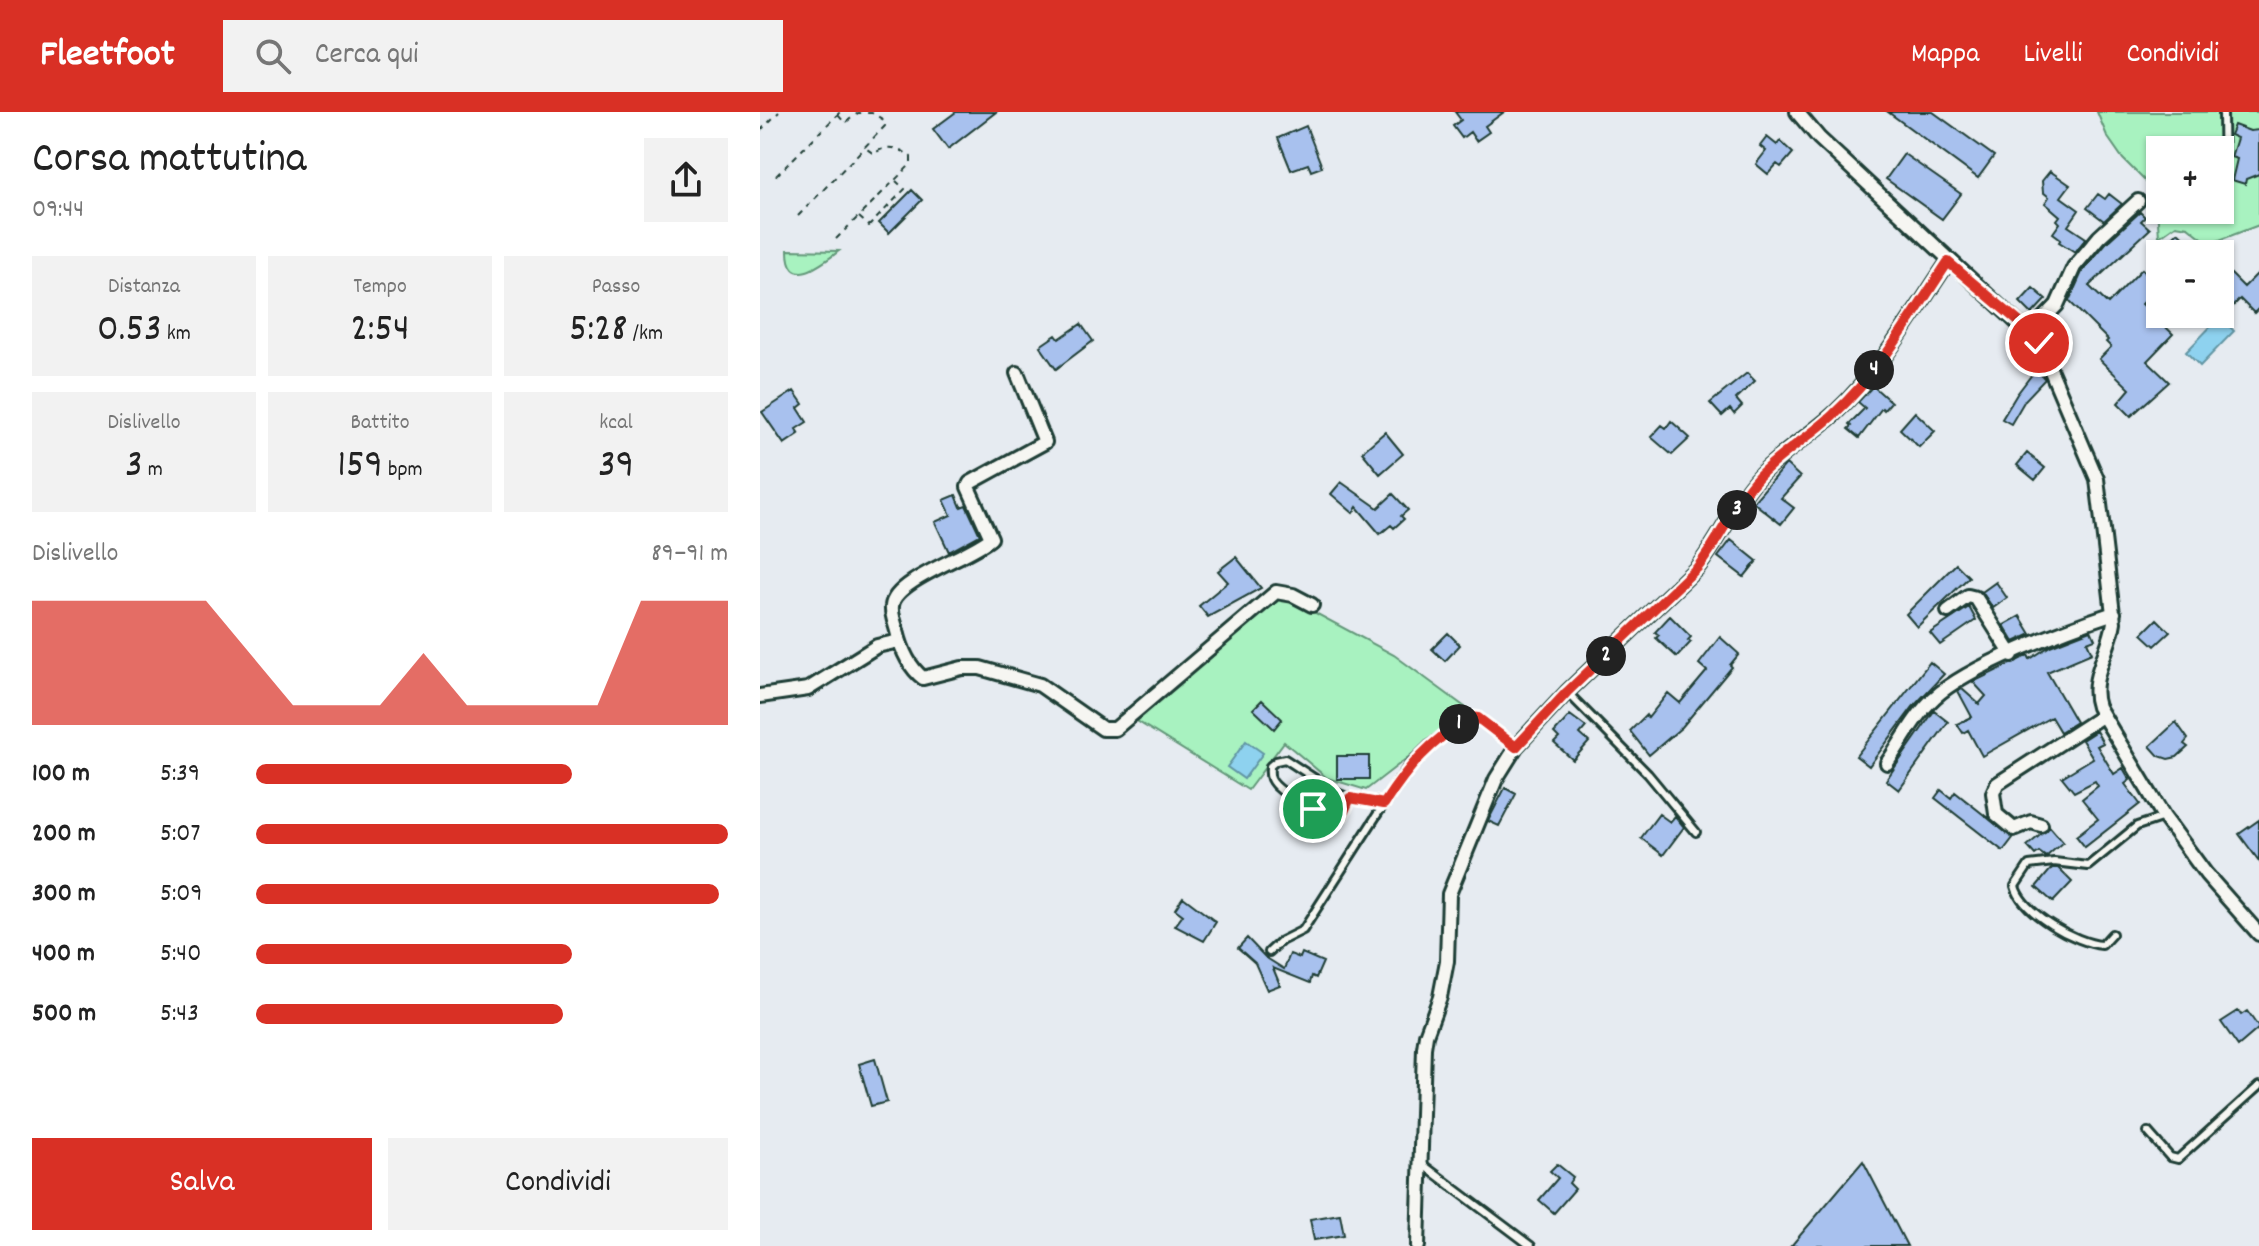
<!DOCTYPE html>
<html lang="it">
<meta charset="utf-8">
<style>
:root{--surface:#fff;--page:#f2f2f2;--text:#222;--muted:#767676;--accent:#d93025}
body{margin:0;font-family:Dekko,sans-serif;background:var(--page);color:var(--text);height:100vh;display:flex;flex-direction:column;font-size:30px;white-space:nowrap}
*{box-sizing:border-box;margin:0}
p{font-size:26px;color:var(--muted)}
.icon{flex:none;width:44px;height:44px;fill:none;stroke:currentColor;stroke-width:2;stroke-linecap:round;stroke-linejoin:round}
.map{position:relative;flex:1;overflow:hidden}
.sheet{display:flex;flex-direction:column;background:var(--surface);width:760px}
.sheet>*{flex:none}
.tools{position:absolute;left:1386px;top:24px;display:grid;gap:16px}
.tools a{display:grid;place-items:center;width:88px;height:88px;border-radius:0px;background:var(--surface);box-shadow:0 2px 6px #0004;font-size:40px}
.pin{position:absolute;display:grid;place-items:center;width:68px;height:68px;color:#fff;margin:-34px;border:4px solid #fff;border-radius:50%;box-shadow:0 2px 8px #0007}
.km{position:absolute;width:40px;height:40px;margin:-20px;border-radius:50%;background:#222;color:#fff;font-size:22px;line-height:40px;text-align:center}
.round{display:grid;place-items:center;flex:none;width:84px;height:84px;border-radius:0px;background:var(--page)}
.overview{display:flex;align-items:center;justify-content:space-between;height:136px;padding:0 32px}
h1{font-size:44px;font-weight:600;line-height:60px}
.figures{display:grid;grid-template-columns:repeat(3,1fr);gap:12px;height:136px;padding:8px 32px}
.figures div{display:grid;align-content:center;border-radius:0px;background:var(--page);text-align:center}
.figures b{font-size:40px;font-weight:600}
.figures small{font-size:22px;font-weight:400}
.figures p{font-size:22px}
.chart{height:224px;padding:16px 32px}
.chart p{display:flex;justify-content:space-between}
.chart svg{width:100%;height:144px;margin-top:8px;fill:var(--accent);opacity:.7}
.action{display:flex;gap:16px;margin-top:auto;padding:16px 32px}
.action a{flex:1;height:92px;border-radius:0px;background:var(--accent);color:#fff;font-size:32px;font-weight:600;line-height:92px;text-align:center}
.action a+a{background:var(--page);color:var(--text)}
ul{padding:0 32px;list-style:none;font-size:26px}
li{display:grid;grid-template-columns:128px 96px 1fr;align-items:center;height:60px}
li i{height:20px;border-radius:10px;background:var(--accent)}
header{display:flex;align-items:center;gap:48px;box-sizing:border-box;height:112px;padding:0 40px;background:var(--accent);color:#fff}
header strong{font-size:38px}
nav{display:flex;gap:44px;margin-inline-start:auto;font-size:28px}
.search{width:560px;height:72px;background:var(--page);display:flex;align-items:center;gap:20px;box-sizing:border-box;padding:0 28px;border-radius:0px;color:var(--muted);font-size:30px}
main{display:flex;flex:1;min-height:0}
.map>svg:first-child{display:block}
.green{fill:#a8f2c0;stroke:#64987a;stroke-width:2;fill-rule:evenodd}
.water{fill:#8ed2ef;stroke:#6296a4;stroke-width:2}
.building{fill:#a8c1ee;stroke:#1f3d34;stroke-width:2}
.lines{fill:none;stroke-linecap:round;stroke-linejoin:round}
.lane-casing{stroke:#1f3d34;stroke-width:12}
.street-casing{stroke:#1f3d34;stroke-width:18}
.path{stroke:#1f3d34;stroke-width:2;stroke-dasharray:6 6;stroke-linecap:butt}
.lane{stroke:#f6f6f2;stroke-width:6}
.street{stroke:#f6f6f2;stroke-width:12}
.route-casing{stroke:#fff;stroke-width:16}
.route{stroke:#d93025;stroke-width:10}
</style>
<header>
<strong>Fleetfoot</strong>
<div class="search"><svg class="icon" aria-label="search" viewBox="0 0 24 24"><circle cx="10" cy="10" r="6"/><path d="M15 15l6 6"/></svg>Cerca qui</div>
<nav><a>Mappa</a><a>Livelli</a><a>Condividi</a></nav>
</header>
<main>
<section class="sheet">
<div class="overview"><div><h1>Corsa mattutina</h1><p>09:44</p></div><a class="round"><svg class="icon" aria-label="share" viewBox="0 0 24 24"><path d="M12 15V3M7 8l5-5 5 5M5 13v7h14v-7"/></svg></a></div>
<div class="figures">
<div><p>Distanza</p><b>0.53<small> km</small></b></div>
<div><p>Tempo</p><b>2:54</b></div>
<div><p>Passo</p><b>5:28<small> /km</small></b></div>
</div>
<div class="figures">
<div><p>Dislivello</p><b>3<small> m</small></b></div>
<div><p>Battito</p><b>159<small> bpm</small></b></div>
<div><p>kcal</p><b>39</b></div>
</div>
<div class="chart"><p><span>Dislivello</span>89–91 m</p>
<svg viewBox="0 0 160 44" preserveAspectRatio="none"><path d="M0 44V6L10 6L20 6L30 6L40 6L50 22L60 38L70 38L80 38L90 22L100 38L110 38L120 38L130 38L140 6L150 6L160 6V44z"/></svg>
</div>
<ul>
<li><b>100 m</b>5:39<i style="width:67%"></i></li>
<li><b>200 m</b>5:07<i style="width:100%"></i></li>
<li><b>300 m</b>5:09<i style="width:98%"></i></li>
<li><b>400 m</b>5:40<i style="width:67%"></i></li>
<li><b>500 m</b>5:43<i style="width:65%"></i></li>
</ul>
<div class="action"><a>Salva</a><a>Condividi</a></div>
</section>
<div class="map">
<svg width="1499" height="1134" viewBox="0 0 1499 1134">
<rect width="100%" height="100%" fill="#e6ebf1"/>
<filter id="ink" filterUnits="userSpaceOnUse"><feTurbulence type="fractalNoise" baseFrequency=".0125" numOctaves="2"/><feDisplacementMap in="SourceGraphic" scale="16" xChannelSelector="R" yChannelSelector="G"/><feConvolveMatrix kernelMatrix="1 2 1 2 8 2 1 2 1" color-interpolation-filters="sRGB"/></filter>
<g filter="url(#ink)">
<path class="green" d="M 1337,0 L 1499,0 L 1499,113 L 1457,129 L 1446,129 L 1428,115 L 1416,113 L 1399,125 L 1396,80 L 1363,47 L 1347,24 ZM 1400,38 L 1460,38 L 1460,98 L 1400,98 Z
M 28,138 L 79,139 C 63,151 28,180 28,138 Z
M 523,487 L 535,490 L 634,543 L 709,598 L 606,678 L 567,666 L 524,630 L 488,678 L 377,609 L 444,552 L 504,494 L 512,488 Z"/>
<path class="water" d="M 1460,205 L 1474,219 L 1440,254 L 1426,240 Z
M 486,629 L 503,641 L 484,667 L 467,655 Z"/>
<path class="building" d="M 196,0 L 236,0 L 188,37 L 173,17 Z
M 695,0 L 744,0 L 725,14 L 729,20 L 716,29 L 710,20 L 702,26 L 693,14 L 701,8 Z
M 1128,0 L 1173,0 L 1234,44 L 1218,66 Z
M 1474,13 L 1490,19 L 1499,18 L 1499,62 L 1486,67 L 1485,72 L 1472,68 L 1477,47 L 1471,45 L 1477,26 L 1470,23 Z
M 546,14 L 562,55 L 551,59 L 548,52 L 531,58 L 518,26 Z
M 1007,25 L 1017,33 L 1020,29 L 1033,41 L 1021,55 L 1017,52 L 1008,62 L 996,52 L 1006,39 L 1000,34 Z
M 1144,42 L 1201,82 L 1182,107 L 1126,67 Z
M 1290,59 L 1310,73 L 1301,85 L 1319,98 L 1308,114 L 1326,126 L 1315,140 L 1299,130 L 1301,127 L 1293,121 L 1300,111 L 1297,108 L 1300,104 L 1285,91 L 1289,85 L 1283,80 L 1282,69 Z
M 152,78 L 162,88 L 129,121 L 119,111 Z
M 1338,82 L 1345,87 L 1349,82 L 1362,92 L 1344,109 L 1327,96 Z
M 1380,100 L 1385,105 L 1381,109 L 1390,117 L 1329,174 L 1348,192 L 1382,157 L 1385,160 L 1400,144 L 1400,174 L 1382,192 L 1413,222 L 1387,249 L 1409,270 L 1371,304 L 1358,291 L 1370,277 L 1339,247 L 1351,235 L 1346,230 L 1348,228 L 1309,189 L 1322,160 L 1346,131 Z
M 1418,120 L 1441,142 L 1396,142 Z
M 1460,151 L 1484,175 L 1499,160 L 1499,196 L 1494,201 L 1480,187 L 1470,197 L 1460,188 Z
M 1273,176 L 1286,187 L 1272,202 L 1260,190 Z
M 321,212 L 333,229 L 296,257 L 280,234 L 296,223 L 299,227 Z
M 1276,257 L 1285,267 L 1265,288 L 1251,312 L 1242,307 L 1257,282 Z
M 987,261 L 995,269 L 976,287 L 982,294 L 974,302 L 970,297 L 962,304 L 950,291 Z
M 1113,274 L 1131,290 L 1124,298 L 1122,296 L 1099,326 L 1088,317 L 1091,314 L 1089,312 L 1105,296 L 1098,290 Z
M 34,279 L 43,292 L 38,296 L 47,310 L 36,317 L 39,322 L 24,332 L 2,300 Z
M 1155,300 L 1175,319 L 1159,335 L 1140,317 Z
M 911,309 L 930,326 L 912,343 L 891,325 L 902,313 L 906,316 Z
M 625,320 L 643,342 L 620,362 L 602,340 Z
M 1267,341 L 1285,356 L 1275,368 L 1257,353 Z
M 1026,352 L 1040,365 L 1021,386 L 1034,396 L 1021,412 L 993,390 Z
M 581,370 L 618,396 L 633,382 L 648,398 L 641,404 L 644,407 L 634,416 L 631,413 L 620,422 L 597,395 L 593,401 L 571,382 Z
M 196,383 L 201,395 L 206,393 L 220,423 L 189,440 L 175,410 L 191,403 L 184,388 Z
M 971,428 L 997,449 L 984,465 L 958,445 Z
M 476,445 L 501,476 L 448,505 L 439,494 L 468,470 L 458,459 Z
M 1196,452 L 1209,465 L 1157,515 L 1146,502 Z
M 1236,470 L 1247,486 L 1233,496 L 1222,480 Z
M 1209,495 L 1216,508 L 1180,533 L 1170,521 Z
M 910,504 L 931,525 L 928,528 L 931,530 L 917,545 L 896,526 L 899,523 L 895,520 Z
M 1260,504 L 1271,522 L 1254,530 L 1244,513 Z
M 1397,507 L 1410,520 L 1395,534 L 1382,522 Z
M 1331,518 L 1335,527 L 1327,530 L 1332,541 L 1287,560 L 1316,610 L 1300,620 L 1291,605 L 1222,644 L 1208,618 L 1203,621 L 1197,612 L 1212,605 L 1198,579 L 1202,577 L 1219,592 L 1226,584 L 1213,570 L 1265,545 L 1268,543 L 1270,547 L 1290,534 Z
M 688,521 L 700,533 L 685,549 L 672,537 Z
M 960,525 L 979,542 L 970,553 L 972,555 L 922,615 L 889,643 L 870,619 L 886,603 L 888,606 L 908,581 L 920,591 L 947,559 L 939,552 Z
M 1170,550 L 1184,562 L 1153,595 L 1109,654 L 1096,644 Z
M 502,588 L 522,607 L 514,617 L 493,597 Z
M 1174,599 L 1188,610 L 1139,678 L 1126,668 Z
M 810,603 L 826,615 L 820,622 L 829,630 L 813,648 L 794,631 L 799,626 L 794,621 Z
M 1416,610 L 1428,627 L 1424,632 L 1428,635 L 1417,645 L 1408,647 L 1399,644 L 1390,634 Z
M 1336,619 L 1343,631 L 1337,634 L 1354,662 L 1363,656 L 1370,668 L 1365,672 L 1380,692 L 1325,735 L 1316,724 L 1338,707 L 1322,687 L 1338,674 L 1335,669 L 1314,680 L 1302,665 L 1333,646 L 1322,628 Z
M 577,644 L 609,644 L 609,667 L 577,667 Z
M 745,676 L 756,682 L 739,714 L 728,709 Z
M 1181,678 L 1191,686 L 1195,680 L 1253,726 L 1243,739 L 1175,686 Z
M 899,702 L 910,710 L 915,704 L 924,715 L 903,743 L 881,726 Z
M 1499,708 L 1499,749 L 1479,722 Z
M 1290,715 L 1303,730 L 1286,745 L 1279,740 L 1275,743 L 1267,734 Z
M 1292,756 L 1298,756 L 1312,770 L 1293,790 L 1276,775 Z
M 423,785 L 456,810 L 444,829 L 415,814 L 423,803 L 415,797 Z
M 487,826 L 505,845 L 524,857 L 530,842 L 540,846 L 542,841 L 563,850 L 556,866 L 552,864 L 550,871 L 513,856 L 520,873 L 507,878 L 495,851 L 478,836 Z
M 1478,899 L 1481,903 L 1487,899 L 1499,916 L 1478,934 L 1461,910 Z
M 115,947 L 127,990 L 111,994 L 99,952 Z
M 1103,1049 L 1147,1134 L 1031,1134 Z
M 797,1052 L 813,1065 L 809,1071 L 815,1077 L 794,1101 L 779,1088 L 798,1066 L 790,1059 Z
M 580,1102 L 584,1123 L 554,1128 L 550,1107 Z"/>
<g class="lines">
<g class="lane-casing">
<path id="lane" d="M 1463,0 L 1464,76
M 807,580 L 888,662 L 936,720
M 590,686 L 582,704 C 568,708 517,681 511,667 C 509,662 510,659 510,654 L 516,649 L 525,647 L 577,681 L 590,686 L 624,692
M 1352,822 L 1342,833 C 1316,831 1262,801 1255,774 L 1269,753 L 1294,750 L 1328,754 L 1377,714 L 1404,705
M 509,840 L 521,829 L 543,818 L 649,653 L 669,633 L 710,605 L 718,606 L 756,635
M 1388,1020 L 1410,1045 L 1418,1047 L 1499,974
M 662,1052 L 771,1134"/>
</g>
<g class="street-casing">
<path id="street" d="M 1037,0 L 1059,26 L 1279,231 L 1337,367 L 1354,510 C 1350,539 1328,566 1338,595 L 1404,705 L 1446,762 L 1499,822
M 1271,220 L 1297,193 L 1314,155 L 1339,125 L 1378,89
M 257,261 L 285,330 L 210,371 L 208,375 L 231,426 C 211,444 134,468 132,494 C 131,502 135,511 137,519 C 141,536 149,555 163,566 L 202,556 L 220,556 L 280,573 L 343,617 L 355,617 L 516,480 L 533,483 L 552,493
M 1188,499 L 1208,484 L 1216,486 L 1252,543
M 0,584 L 48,577 L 117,534 L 139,529
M 1127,651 C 1141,631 1155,603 1174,586 C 1208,554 1308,516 1354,501
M 1281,713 L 1271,710 L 1254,717 L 1236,702 L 1233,681 L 1237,672 L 1342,604
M 658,1134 L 664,936 L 666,923 L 680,885 L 687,849 L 689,782 L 736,667 L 756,635 L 807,580 L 937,456 C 960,428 974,391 999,364 C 1021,341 1051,323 1074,302 C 1121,258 1153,202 1188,150"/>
</g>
<path class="path" d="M 0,19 L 19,0
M 16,64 L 80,0
M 38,104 L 125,14 L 124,8 L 112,1 L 98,1 L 85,11 L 78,3
M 99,105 L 109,114 L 145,77 L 136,69
M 76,127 L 151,52 L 151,45 C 140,35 125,32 114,42 L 107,37"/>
<use href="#lane" class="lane"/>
<use href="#street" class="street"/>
</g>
</g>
<g class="lines" filter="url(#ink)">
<g class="route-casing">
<path id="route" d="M 553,697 L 575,706 L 582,704 L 590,686 L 624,692 C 649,653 670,630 710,605 L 718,606 L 756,635 L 807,580 L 937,456 C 960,428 974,391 999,364 C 1021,341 1051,324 1074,302 C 1121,259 1153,202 1188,150 L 1271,220 L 1279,231"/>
</g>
<use href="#route" class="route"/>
</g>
</svg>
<div class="tools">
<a>+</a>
<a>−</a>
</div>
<div class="pin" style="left:553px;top:697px;background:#1e9e55"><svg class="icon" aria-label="arrive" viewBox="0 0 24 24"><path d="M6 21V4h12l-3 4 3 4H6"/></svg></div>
<div class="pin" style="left:1279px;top:231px;background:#d93025"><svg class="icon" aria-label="check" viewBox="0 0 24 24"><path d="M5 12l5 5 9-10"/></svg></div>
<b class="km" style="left:699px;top:612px">1</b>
<b class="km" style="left:846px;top:544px">2</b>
<b class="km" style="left:977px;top:398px">3</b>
<b class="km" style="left:1114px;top:258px">4</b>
</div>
</main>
